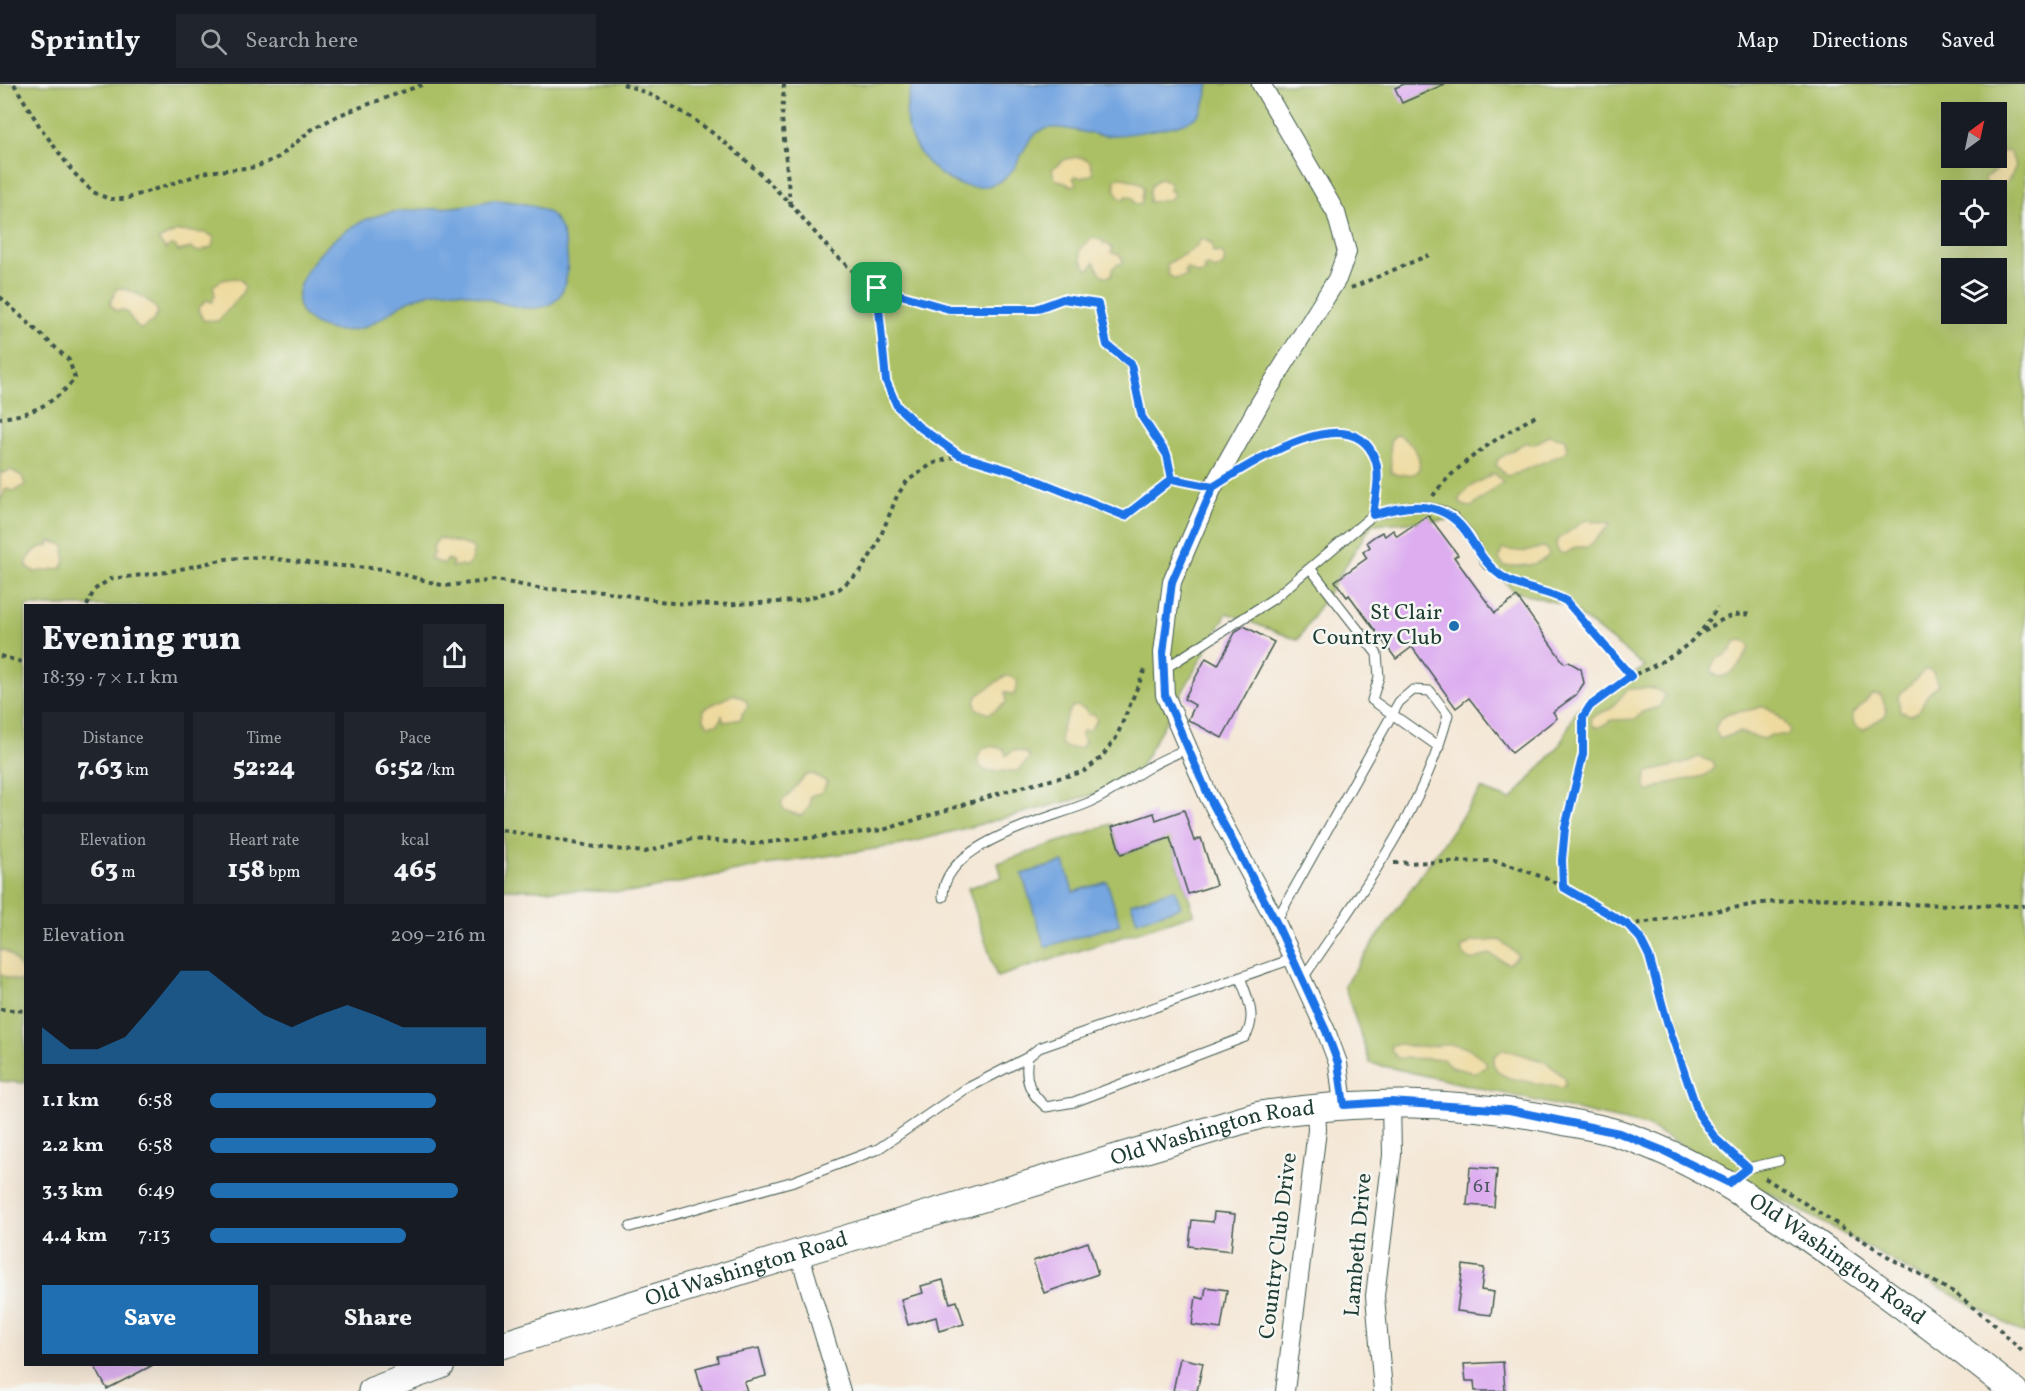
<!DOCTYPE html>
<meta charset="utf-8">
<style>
:root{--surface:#171b24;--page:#20242c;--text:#f1f3f6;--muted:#9ea1a6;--line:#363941;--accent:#1f6fb2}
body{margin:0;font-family:Vollkorn,serif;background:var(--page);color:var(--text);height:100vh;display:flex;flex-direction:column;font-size:22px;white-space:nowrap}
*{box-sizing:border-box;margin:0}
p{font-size:20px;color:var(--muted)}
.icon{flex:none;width:33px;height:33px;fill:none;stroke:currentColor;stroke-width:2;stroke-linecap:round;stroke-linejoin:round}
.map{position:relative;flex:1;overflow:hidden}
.details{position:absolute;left:24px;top:520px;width:480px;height:762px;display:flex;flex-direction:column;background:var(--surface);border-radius:0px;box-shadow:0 6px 24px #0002}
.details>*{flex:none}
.needle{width:39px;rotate:33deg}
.buttons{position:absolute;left:1941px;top:18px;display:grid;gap:12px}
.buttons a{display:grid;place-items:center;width:66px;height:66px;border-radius:0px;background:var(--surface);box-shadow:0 6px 24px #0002;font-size:30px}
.pin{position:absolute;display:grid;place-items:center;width:51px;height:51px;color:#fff;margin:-26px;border-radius:12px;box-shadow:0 3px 9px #0006}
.round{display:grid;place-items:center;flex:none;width:63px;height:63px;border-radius:0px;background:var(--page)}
.head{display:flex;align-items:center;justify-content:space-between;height:102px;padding:0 18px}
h1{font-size:33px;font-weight:800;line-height:45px}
.stats{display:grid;grid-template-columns:repeat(3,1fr);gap:9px;height:102px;padding:6px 18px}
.stats div{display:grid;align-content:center;border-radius:0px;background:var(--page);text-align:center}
.stats b{font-size:26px;font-weight:800}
.stats small{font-size:16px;font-weight:400}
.stats p{font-size:16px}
.chart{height:168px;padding:12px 18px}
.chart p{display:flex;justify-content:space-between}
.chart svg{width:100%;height:108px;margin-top:6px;fill:var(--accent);opacity:.7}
.cta{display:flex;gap:12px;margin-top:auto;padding:12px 18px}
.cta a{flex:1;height:69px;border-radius:0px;background:var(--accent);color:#fff;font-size:24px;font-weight:800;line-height:69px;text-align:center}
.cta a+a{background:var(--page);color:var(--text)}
ul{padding:0 18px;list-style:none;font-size:20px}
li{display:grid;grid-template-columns:96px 72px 1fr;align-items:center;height:45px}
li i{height:15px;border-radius:8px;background:var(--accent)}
header{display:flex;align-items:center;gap:36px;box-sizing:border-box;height:84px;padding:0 30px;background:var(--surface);border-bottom:2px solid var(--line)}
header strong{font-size:28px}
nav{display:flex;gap:33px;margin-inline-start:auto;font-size:21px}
.search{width:420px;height:54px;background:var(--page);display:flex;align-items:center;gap:15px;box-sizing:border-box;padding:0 21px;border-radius:0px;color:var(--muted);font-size:22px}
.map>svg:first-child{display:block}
.green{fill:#abc065;stroke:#657e4c;stroke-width:1.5;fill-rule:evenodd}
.sand{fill:#eeda9e;stroke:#868c69;stroke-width:1.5}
.water{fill:#76a6e0;stroke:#4a728a;stroke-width:1.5}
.building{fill:#ddadf0}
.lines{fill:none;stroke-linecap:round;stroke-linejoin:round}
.lane-casing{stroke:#3f564c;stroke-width:11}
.street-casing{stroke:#3f564c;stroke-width:20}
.secondary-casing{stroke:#3f564c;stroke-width:29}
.path{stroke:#3f564c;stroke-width:4;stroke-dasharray:4.5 4.5;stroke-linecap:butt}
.lane{stroke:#fff;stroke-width:9}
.street{stroke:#fff;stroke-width:18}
.secondary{stroke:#fff;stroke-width:27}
.route-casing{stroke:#fff;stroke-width:12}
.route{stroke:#1a73e8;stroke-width:8}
.poi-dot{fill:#1f6fb2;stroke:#f6f6f2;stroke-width:2}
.labels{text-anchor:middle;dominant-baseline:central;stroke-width:5;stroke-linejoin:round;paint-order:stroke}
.number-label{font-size:20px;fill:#4e5963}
.poi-label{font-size:22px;fill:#1f3d34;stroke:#f6f6f2;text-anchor:end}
.street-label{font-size:22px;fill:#1f3d34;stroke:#f6f6f2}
</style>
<header>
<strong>Sprintly</strong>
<div class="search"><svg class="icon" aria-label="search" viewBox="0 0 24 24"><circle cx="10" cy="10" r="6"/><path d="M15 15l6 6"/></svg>Search here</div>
<nav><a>Map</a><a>Directions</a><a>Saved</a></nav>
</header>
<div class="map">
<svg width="2025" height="1307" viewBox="0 0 2025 1307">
<rect width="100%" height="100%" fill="#f6f6f2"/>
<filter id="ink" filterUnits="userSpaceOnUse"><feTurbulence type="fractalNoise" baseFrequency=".0167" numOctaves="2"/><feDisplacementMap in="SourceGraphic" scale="12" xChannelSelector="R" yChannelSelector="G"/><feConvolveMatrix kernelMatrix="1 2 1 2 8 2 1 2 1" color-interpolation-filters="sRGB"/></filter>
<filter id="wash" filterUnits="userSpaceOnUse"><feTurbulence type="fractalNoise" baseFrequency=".008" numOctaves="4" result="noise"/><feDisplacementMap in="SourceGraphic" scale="24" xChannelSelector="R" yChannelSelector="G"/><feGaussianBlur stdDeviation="1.35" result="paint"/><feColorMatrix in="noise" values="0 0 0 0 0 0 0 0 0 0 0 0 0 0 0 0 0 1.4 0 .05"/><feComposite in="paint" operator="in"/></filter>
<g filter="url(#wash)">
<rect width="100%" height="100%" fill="#f4e7d6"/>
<path class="green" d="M 0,0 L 2025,0 L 2025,1250 L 1647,1042 L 1370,979 L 1344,901 L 1481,705 L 1511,716 L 1559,662 L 1577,625 L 1645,583 L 1568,522 L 1513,507 L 1452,436 L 1372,440 L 1298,556 L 1227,529 L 1130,701 L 901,761 L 766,781 L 635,808 L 503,805 L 502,522 L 26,522 L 25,999 L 0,997 ZM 1952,28 L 1996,28 L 1996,74 L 1952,74 ZM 1952,106 L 1996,106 L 1996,152 L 1952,152 ZM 1952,184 L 1996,184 L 1996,230 L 1952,230 Z
M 1111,740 L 1121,770 L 1162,757 L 1173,745 L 1173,764 L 1194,830 L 997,893 L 968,804 L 1002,793 L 998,779 Z"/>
<path class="sand" d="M 2003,67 L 2010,68 L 2016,83 C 2008,97 2006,105 1989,106 L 1984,94 L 1996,87 L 1997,71 Z
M 1078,73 C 1091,75 1091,78 1093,90 L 1082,94 L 1076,92 L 1073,94 L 1077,100 L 1072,102 L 1055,95 L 1052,85 L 1066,75 Z
M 1120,93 L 1138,98 L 1144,103 L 1141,121 L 1134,119 L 1133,114 L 1126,112 L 1124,116 C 1114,112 1115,105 1115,96 Z
M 1161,94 L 1170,99 L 1169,107 L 1173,107 L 1174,111 L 1168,116 L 1149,118 C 1148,106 1150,100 1161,94 Z
M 177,147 L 206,149 L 214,153 L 212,163 L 198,168 L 191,164 L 178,167 L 175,162 L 170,161 L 166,165 L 158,156 Z
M 1092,154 L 1102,156 L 1104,160 L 1106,159 L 1113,165 L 1111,169 L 1118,170 L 1123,176 L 1122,180 L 1117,180 L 1112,185 L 1112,191 L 1107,193 L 1101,190 L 1094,178 L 1090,185 L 1087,185 L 1081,175 L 1080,166 Z
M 1202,154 L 1212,160 L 1213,169 L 1222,168 L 1225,176 L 1222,183 L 1215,186 L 1209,182 L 1204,183 L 1206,188 L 1197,190 L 1187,184 L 1184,188 L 1188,192 L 1174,195 L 1168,190 L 1167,180 L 1195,164 Z
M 235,194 L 242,197 L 245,203 L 241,211 L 218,237 L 203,236 L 198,225 L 206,216 L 212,218 L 215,211 L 213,202 L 222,196 Z
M 117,204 C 130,204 153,217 158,228 L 154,236 L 141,245 C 132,239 131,231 124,226 L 116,227 L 110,220 Z
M 1399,351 C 1411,359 1422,370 1419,385 L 1414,390 L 1397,391 L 1391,388 L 1390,358 L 1394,352 Z
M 1549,351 L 1565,355 L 1567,365 L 1563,370 L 1515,390 L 1506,392 L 1496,381 L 1498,375 L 1524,359 L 1535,360 Z
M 11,386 L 22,392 L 25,401 L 15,407 L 6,405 L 0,417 L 0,390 Z
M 1494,389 L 1503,398 L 1471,423 L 1462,421 L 1459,415 L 1468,404 Z
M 1586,436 L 1610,439 L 1609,442 L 1588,463 L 1576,463 L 1565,470 L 1559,468 L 1556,462 L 1558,455 Z
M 439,454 L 470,462 L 474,466 L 470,479 L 464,484 L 462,481 L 451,483 L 453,478 L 448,475 L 444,480 L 430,475 L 434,469 L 433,462 Z
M 50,457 L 64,461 L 65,476 L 62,484 L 35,488 L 27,483 L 27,477 C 33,468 37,462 49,462 Z
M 1542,463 L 1546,464 L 1549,471 C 1537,483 1519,482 1504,482 L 1499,475 L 1502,465 L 1526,468 Z
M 1743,556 L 1750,562 C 1744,576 1735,591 1719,593 L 1712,588 C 1711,571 1723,576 1731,566 C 1733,563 1734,560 1737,557 Z
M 1926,585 L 1932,587 L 1938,600 C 1935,604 1930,607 1927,612 C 1920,622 1923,627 1910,631 L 1900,627 L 1898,612 Z
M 1005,592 L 1010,592 L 1018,598 L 1014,611 L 1005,608 L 1006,619 L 989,630 L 977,625 L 975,619 L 977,612 Z
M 1648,604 L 1658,606 L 1665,612 L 1659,623 L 1642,628 L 1636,635 L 1612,636 L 1598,644 L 1592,641 L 1591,633 L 1610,625 L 1628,605 Z
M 734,610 L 746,616 L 748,622 L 742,630 L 741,635 L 724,638 L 722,632 L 718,640 L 708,641 L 704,636 L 703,625 Z
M 1872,610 L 1881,611 L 1887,627 L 1885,632 L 1862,646 L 1854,639 L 1852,631 Z
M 1078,622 L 1085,625 L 1089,631 L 1094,630 L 1097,636 L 1090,646 L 1083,647 L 1081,651 L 1085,658 L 1081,664 L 1067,664 L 1061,660 C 1058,649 1066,632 1072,623 Z
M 1763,622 C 1774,625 1783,636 1790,645 L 1788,651 L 1771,651 L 1764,655 L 1739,648 L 1720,655 L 1715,646 C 1721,622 1745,631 1763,622 Z
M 989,662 L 1004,665 L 1006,672 L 1013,666 L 1027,669 L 1030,674 L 1017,687 L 986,687 L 980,682 L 977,674 L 983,664 Z
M 1698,673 L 1713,678 L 1715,684 L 1704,692 L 1665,700 L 1649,708 C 1642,702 1645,696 1648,688 L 1683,680 Z
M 813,690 L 827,698 L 822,708 L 810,712 L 810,722 L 801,732 L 784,726 L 781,719 L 806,691 Z
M 1500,856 L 1518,871 L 1509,880 L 1489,870 L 1471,877 L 1464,871 L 1461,864 L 1471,858 Z
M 0,865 C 14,869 16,880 25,890 L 20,898 L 0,891 Z
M 1400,960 C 1438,971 1452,945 1486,978 L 1487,982 L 1475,989 L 1451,983 L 1443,975 L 1398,974 L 1391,967 L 1391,961 Z
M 1503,965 L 1546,978 L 1565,994 L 1566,1001 L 1562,1004 L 1509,994 L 1499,989 L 1493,980 L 1494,973 Z"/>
<path class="water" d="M 912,0 L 1209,0 C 1206,11 1205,26 1196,33 C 1184,44 1116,53 1099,51 C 1083,49 1065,42 1049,44 C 1023,47 1023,84 1002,96 C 963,119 919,82 908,45 C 904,30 908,14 912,0 Z
M 492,116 C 510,117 533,119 549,129 C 569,143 575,199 556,216 C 533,237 485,211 461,208 C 443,205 424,210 408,217 C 389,227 374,243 352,246 C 321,251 285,231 302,196 C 313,172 338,149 363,137 C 390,124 422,127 452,123 C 465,122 479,119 492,116 Z
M 1064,778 L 1073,808 L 1107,798 L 1120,840 L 1045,863 L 1022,790 Z
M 1175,805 L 1181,823 L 1137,837 L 1131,819 Z"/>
<g id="blocks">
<path class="building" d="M 1404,0 L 1445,0 L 1402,19 L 1395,4 Z
M 1428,431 L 1458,471 L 1454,473 L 1495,529 L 1517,513 L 1564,579 L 1569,578 L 1581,585 L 1584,599 L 1576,611 L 1553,628 L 1557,634 L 1512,669 L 1469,614 L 1456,624 L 1412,563 L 1396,575 L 1349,511 L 1347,513 L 1335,497 L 1367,474 L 1363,468 L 1370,463 L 1367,458 L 1375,452 L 1382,448 L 1385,452 L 1393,446 L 1397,452 Z
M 1244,542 L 1274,558 L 1222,654 L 1188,636 L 1195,621 L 1184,615 L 1206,574 L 1218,581 L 1236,547 Z
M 1184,726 L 1194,757 L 1201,754 L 1216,801 L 1188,810 L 1170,754 L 1121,770 L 1112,743 L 1154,729 L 1156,736 Z
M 1470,1083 L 1497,1085 L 1494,1123 L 1467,1121 Z
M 1214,1128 L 1235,1130 L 1231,1167 L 1189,1162 L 1192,1136 L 1213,1138 Z
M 1088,1158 L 1098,1190 L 1044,1209 L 1033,1177 Z
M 1463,1181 L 1484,1184 L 1481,1206 L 1494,1208 L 1491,1231 L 1457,1227 Z
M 943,1196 L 950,1219 L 957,1217 L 964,1240 L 939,1247 L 936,1233 L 908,1241 L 901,1215 L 923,1209 L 921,1202 Z
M 1206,1203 L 1227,1206 L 1221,1245 L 1192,1241 L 1196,1213 L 1204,1215 Z
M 759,1264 L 766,1292 L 744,1298 L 747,1307 L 702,1307 L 696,1284 L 718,1278 L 717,1272 Z
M 1180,1274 L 1203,1279 L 1197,1307 L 1173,1307 Z
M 1503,1278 L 1505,1307 L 1475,1307 L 1474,1297 L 1466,1297 L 1464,1280 Z
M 94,1281 L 153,1281 L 107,1305 Z"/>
</g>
</g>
<g filter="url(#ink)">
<use href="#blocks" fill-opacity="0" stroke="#3f564c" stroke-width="1.5"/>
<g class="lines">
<g class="lane-casing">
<path id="lane" d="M 1310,484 L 1377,570 L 1379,593 L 1372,616 L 1439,663
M 1164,585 L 1273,515 L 1373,431 L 1406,423 L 1426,423 L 1440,426 L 1453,432 L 1467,448 L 1487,481
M 943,813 C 942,759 1047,736 1088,719 C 1110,710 1130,694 1151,682 C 1163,675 1176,670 1188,664
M 1276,837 L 1399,618 L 1413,606 L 1430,607 L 1448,631 C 1423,728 1358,813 1303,894
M 1240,893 C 1247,913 1258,933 1245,953 L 1074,1018 L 1046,1023 C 1029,1008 1024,996 1028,973 L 1039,964 L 1292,875
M 1730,1097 L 1748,1084 L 1779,1077
M 630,1143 L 794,1097 L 878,1065 L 964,1006 L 1028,973"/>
</g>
<g class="street-casing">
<path id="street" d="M 1261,0 L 1336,129 L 1347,168 L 1337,195 L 1260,319 L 1213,403 L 1172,498 L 1163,569 L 1165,611 L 1209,713 L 1276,838 L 1326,947 L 1338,979 L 1343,1021
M 799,1169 L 841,1307
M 1285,1307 L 1317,1046 L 1316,1023
M 1383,1307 L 1375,1212 L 1392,1071 L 1391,1018"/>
</g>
<g class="secondary-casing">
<g id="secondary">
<path id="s1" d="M 502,1261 L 799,1169 L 1260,1031 C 1365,1016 1458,1015 1562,1037 C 1581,1041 1602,1044 1620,1050 C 1690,1073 1750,1113 1810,1155 C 1880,1204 1947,1254 2014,1307"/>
<path d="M 372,1307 L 441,1281"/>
</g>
</g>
<path class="path" d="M 14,0 L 40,43 L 73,88 L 93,108 L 109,115 L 125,115 L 207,88 L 256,83 L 279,73 L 311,46 L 339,31 L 424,0
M 623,0 C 689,22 745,72 792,122 C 809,141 825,162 844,179 C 854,189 866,196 877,204 C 883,238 879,293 897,322 C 910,342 939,357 958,371
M 784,0 L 782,34 L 790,119
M 877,204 L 949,225 L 1036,225 L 1063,215 L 1098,221 L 1107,260 L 1131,280 L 1142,333 L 1167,371 L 1172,395
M 1351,204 L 1429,171
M 0,213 L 69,276 L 75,294 C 56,319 31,331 0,334
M 1246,382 C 1275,364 1362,322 1376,377 C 1379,390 1376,406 1374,419
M 1433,412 C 1454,381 1505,348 1538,331
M 1496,488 C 1517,504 1544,503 1566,517 L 1631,592 C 1668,577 1699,559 1717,523
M 87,522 L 94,506 L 110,495 L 167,488 L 226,475 L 261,473 L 316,480 L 383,485 L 445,502 L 496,496 L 543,505 L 602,507 L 672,519 L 717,521 L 798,517 L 839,505 L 860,488 L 877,461 L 897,412 L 907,397 L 932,380 L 959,371 L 1018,389 L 1125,432 L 1172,395 L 1197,400
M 1704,548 C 1720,536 1731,528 1752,531
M 0,572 L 26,579
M 502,746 L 595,763 L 645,768 L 692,755 L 752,760 L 883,746 L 1010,706 L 1083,688 L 1101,674 L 1116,654 L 1145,585
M 1394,779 L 1494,777 L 1515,783 L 1548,795 L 1588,815 L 1628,841 L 1640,854 L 1649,872 L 1668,941 L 1699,1031 L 1716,1055 L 1739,1076
M 1563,802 L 1562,776 L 1565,744 L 1583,670 L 1583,633 L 1590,622 L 1631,592
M 1628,841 L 1763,819 L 1823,814 L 1892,820 L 2025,822
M 0,925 L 26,927
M 1765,1094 L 1892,1175 L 1955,1209 L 1995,1241 L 2025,1270"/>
<use href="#lane" class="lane"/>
<use href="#street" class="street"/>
<use href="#secondary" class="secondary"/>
</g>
</g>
<g class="lines" filter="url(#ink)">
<g class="route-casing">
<path id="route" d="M 877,204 L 949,225 L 1036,225 L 1063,215 L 1098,220 L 1107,261 L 1131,280 L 1142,333 L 1167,371 L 1172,395 L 1213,403 L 1172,498 L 1163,569 L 1165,611 L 1209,713 L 1276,838 L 1326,947 L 1338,979 L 1344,1021 L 1390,1018 L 1509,1026 L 1619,1049 L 1664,1067 L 1729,1099 L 1748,1084 L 1716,1055 L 1699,1031 L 1668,941 L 1649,872 L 1640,854 L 1628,841 L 1563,803 L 1562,776 L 1565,744 L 1583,670 L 1583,633 L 1590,622 L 1631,592 L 1566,517 C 1547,506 1524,506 1506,495 C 1489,485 1480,470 1470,454 C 1446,415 1411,419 1373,431 C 1375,415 1381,391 1375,375 C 1352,311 1246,382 1213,403 L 1172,395 L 1125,432 L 1018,389 L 959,371 L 918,342 L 897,322 L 886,297 L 877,204"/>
</g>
<use href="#route" class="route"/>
</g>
<circle class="poi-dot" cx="1454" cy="542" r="6"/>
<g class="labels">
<g class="number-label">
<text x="1482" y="1103">61</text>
</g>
<g class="poi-label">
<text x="1442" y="529">St Clair<tspan x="1442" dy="25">Country Club</tspan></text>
</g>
<g class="street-label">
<text stroke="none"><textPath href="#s1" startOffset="742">Old Washington Road</textPath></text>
<text transform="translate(1359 1161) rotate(-85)">Lambeth Drive</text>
<text transform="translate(1279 1162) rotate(-83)">Country Club Drive</text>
<text stroke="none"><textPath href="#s1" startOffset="1407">Old Washington Road</textPath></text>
<text stroke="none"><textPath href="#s1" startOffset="256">Old Washington Road</textPath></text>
</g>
</g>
</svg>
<div class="buttons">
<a><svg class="needle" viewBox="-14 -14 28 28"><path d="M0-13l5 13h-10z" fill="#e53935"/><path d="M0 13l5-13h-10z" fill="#9ea1a6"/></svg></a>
<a><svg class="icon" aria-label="locate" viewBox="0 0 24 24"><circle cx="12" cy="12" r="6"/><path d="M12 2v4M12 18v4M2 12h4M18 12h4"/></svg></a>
<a><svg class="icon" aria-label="layers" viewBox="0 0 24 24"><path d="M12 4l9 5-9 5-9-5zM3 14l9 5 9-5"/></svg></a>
</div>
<div class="pin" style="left:877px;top:204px;background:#1e9e55"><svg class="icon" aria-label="arrive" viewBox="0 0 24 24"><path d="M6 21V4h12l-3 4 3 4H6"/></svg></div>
<section class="details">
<div class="head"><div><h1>Evening run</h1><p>18:39 · 7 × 1.1 km</p></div><a class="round"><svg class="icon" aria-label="share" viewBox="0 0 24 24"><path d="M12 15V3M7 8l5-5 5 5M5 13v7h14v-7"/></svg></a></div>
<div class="stats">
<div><p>Distance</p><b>7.63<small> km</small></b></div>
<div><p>Time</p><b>52:24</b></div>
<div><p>Pace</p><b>6:52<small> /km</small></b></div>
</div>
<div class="stats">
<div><p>Elevation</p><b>63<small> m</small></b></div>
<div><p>Heart rate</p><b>158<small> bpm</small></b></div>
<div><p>kcal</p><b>465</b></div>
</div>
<div class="chart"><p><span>Elevation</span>209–216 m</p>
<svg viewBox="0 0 160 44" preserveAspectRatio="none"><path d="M0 44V29L10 38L20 38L30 33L40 20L50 6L60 6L70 15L80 24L90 29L100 24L110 20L120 24L130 29L140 29L150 29L160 29V44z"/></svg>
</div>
<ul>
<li><b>1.1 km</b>6:58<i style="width:82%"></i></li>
<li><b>2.2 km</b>6:58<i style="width:82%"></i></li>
<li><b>3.3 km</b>6:49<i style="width:90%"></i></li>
<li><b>4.4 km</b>7:13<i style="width:71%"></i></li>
</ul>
<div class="cta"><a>Save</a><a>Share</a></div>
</section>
</div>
